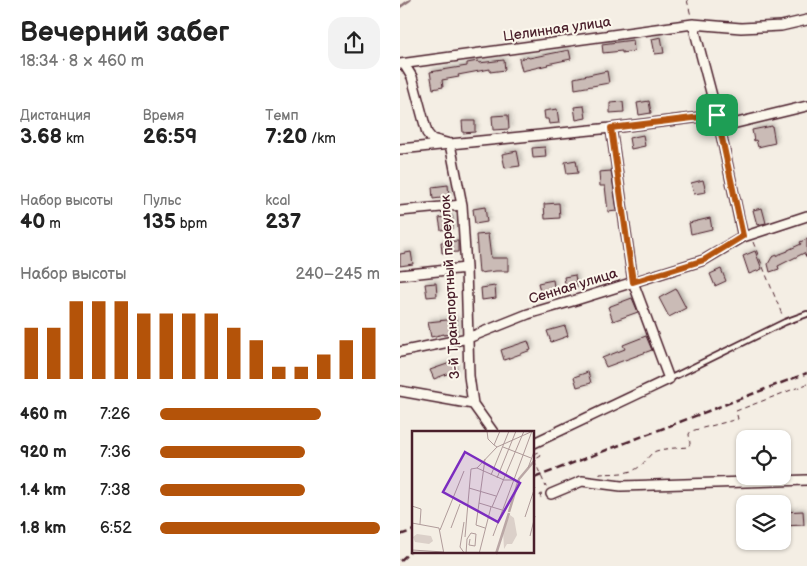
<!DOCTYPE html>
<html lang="ru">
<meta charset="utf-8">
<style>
:root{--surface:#fff;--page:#f2f2f2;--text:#222;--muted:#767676;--accent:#b45309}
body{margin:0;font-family:"Balsamiq Sans",sans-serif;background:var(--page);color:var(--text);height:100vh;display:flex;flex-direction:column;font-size:19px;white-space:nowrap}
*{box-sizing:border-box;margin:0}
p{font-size:16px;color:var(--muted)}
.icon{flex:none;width:28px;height:28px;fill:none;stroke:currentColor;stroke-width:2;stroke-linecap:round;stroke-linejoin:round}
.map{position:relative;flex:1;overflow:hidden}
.sheet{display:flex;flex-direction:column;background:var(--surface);width:400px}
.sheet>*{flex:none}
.fabs{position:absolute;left:336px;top:430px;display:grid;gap:10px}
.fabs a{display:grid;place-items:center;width:55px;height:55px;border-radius:10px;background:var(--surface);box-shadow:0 1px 4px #0004;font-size:25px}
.pin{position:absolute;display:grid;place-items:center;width:42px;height:42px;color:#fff;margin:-21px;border-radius:10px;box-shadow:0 2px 8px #0006}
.round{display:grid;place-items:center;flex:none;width:52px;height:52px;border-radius:15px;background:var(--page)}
.head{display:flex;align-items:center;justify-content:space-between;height:85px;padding:0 20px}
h1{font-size:28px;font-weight:700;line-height:38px}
.stats{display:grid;grid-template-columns:repeat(3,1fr);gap:8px;height:85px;padding:5px 20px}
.stats div{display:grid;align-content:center}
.stats b{font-size:21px;font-weight:700}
.stats small{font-size:14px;font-weight:400}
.stats p{font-size:14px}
.chart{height:140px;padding:10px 20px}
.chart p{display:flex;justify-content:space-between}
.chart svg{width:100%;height:90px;margin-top:5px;stroke:var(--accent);stroke-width:6}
ul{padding:0 20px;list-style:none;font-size:16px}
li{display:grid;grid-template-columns:80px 60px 1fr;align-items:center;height:38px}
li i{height:12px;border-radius:6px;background:var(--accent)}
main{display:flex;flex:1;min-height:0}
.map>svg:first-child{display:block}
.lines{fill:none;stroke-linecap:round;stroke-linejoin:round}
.stream{stroke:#8d7174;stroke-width:2.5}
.building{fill:#cabbb6;stroke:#4a1f2b;filter:url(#shadow)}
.service-casing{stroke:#4a1f2b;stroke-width:8}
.minor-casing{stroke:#4a1f2b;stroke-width:12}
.path{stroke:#4a1f2b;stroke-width:1;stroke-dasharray:5 4;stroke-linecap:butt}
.service{stroke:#fbf7ec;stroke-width:4.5}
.minor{stroke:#fbf7ec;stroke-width:9}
.rail{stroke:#4a1f2b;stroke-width:2.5;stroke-dasharray:8 4;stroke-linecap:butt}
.route-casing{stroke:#fff;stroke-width:10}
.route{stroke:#b45309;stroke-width:6}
.labels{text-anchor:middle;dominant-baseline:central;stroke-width:4;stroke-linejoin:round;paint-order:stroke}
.street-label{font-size:14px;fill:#4a1f2b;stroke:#fbf7ec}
.inset-river{fill:none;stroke:#baa7a5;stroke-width:2.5}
.inset-road{fill:none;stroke:#b09b9a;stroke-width:1}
.view{fill:#7b2cbf;fill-opacity:0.15;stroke:#7b2cbf;stroke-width:2.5}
.inset-edge{fill:none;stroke:#4a1f2b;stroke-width:2.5}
</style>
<main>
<section class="sheet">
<div class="head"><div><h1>Вечерний забег</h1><p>18:34 · 8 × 460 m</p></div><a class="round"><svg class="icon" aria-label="share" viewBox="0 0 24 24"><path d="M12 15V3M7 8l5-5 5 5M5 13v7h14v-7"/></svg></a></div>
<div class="stats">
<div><p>Дистанция</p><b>3.68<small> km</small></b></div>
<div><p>Время</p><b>26:59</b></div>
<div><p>Темп</p><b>7:20<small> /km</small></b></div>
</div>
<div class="stats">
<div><p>Набор высоты</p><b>40<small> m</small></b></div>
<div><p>Пульс</p><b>135<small> bpm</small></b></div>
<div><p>kcal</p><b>237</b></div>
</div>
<div class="chart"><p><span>Набор высоты</span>240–245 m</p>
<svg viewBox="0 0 160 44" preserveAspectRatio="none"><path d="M5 44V19M15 44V19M25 44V6M35 44V6M45 44V6M55 44V12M65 44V12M75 44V12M85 44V12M95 44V19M105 44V25M115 44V38M125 44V38M135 44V32M145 44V25M155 44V19"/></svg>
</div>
<ul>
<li><b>460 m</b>7:26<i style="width:73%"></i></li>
<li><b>920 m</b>7:36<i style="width:66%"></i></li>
<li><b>1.4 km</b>7:38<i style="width:66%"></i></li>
<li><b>1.8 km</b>6:52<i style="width:100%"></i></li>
</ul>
</section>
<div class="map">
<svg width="407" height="566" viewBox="0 0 407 566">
<defs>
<filter id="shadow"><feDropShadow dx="2" dy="-2" stdDeviation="2.5" flood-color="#0004"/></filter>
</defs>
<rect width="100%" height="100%" fill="#f4eee4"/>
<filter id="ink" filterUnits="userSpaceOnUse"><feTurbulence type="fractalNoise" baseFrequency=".02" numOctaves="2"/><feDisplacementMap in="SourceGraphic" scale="10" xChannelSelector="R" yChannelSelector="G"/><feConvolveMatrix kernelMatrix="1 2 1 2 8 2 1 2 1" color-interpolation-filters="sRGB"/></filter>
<g filter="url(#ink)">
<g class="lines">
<path class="stream" d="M 0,7 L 10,0"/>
</g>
<path class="building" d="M 261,37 L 264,53 L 255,54 L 252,39 Z
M 233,40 L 234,51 L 222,53 L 222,51 L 203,53 L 202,44 Z
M 169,50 L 171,59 L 147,64 L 148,65 L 122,71 L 119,59 L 128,57 L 129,58 Z
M 104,60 L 105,70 L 90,72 L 90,69 L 58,75 L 59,77 L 42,80 L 43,87 L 33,89 L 30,72 L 67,66 L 67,63 L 78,61 L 79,63 Z
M 207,71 L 209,83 L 175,89 L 174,78 Z
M 249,101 L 251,113 L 239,115 L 237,103 Z
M 223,102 L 224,112 L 210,113 L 210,103 Z
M 184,106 L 186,118 L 176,120 L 174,107 Z
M 157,109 L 159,123 L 149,124 L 148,119 L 145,119 L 144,111 Z
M 108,115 L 109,129 L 93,130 L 92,116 Z
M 62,121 L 75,121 L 75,132 L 63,133 Z
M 372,126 L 375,143 L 358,147 L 356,140 L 354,141 L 352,130 Z
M 243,135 L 245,146 L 231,149 L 229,138 Z
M 145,147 L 146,157 L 133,158 L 132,148 Z
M 117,151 L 120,166 L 105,168 L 102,154 Z
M 176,160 L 178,173 L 167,174 L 165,162 Z
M 211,171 L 217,211 L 208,212 L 205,186 L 200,186 L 199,172 Z
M 303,180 L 306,192 L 294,194 L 291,183 Z
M 48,185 L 49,197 L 33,199 L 32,187 Z
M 159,203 L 160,218 L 145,219 L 144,204 Z
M 85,207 L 87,222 L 75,224 L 73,209 Z
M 362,208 L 366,223 L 357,225 L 353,210 Z
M 52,216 L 53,228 L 41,230 L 39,218 Z
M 310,218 L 312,229 L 291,234 L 289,223 Z
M 88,234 L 91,258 L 108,258 L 108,271 L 96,271 L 79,273 L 76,235 Z
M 407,239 L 407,258 L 404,253 L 378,266 L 379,269 L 370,272 L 368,264 L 372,257 L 388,251 L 388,250 L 401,244 L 400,242 Z
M 58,241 L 58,252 L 42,253 L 41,242 Z
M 355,251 L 362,269 L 349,274 L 343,256 Z
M 11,252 L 13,264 L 0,266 L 0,254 Z
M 321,269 L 326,281 L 315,286 L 310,274 Z
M 175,275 L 177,288 L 166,290 L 164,277 Z
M 153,280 L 155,293 L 141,296 L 138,283 Z
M 36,283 L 37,296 L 27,297 L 25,284 Z
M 95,286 L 96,298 L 82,300 L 81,288 Z
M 276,289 L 286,308 L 269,317 L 259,298 Z
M 232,298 L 238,312 L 213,321 L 208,307 Z
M 56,319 L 57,333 L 44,335 L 44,334 L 31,337 L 28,322 Z
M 165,326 L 168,336 L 151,342 L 147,331 Z
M 246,336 L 252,350 L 206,367 L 202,358 L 225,349 L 223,345 Z
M 128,341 L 131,350 L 104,360 L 101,350 Z
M 53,362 L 57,370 L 34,379 L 30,370 Z
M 188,372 L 191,383 L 177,387 L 174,377 Z
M 403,511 L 404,525 L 382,526 L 382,512 Z"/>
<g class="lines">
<g class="service-casing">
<path id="service" d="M 269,379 L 385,322 L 407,314"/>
</g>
<g class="minor-casing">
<path id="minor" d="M 293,24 L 317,115 L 343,237
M 0,64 L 293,24 L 341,28 L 381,26 L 407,20
M 4,64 L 12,77 L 27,133 L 32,139 L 50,144 L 62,205 L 66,268 L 69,376 L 73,404 L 93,432
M 320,127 L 407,106
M 0,149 L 211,128 L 317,115
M 0,211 L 62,205
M 0,275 L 66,268
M 0,352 L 68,338 L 128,314 L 176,300 L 304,260 L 343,237 L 407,216
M 0,391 L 73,404
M 134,443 L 269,379 L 233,282 L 211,128
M 151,494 L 182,481 L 221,486 L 407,480"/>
</g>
<path class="path" d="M 287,0 L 291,16
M 353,242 L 383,317
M 134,454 L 139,452 L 141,456 L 134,460 L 146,487
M 200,475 L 200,474 C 212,473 229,475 239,467 C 246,463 248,454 256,451 C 266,448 278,448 288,447 L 290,444 L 289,434 L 291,431 L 338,419 L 336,411 L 407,384
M 142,494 L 140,495 L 141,498 L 144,497"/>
<use href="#service" class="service"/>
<use href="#minor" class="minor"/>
<path class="rail" d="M 134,478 L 407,373
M 0,535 L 14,530
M 0,561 L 14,548"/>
</g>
</g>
<g class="lines" filter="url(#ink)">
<g class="route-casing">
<path id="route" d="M 317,115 L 343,236 L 304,260 L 233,282 L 211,128 Z"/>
</g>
<use href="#route" class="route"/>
</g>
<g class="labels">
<g class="street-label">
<text transform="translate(157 29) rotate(-8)">Целинная улица</text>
<text transform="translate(173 286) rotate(-17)">Сенная улица</text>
<text transform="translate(50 287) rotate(-93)">3-й Транспортный переулок</text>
</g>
</g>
<g transform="translate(12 431)">
<rect width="122" height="122" fill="#f4eee4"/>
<path d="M 98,84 L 102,87 L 105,104 L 100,113 L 95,113 L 92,118 L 91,99 ZM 5,103 L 19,105 L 21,110 L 17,113 L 3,111 L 1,106 Z" fill="#dbd0c9"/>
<path class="inset-river" d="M 97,81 L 107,48 L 123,29M 84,123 L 97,82"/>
<path class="inset-road" d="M 75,0 L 76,8 L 82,14M 85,16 L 82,14 L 88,0M 91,16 L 119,27M 73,28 L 64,94 L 73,97M 65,37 L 85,16 L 121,0M 116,37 L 123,18M 79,44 L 97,0M 85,47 L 104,0M 57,57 L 84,65M 67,72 L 90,79M 0,75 L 9,78 L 8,93M 80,76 L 112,0M 113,86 L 123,56M 52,91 L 48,116 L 53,123M 0,92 L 27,97 L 32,123M 39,97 L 48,73M 28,99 L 52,40M 81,105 L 120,0M 118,105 L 123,85M 53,106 L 59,38 L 65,37 L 92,49 L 102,49M 0,119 L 32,121M 54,123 L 55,108 L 59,102 L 64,103 L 63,115 L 57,114 L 58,108M 67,123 L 79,76"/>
<path class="view" d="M 53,21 L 108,52 L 86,91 L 31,61 Z"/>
<rect width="122" height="122" class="inset-edge"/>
</g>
</svg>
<div class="fabs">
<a><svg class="icon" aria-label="locate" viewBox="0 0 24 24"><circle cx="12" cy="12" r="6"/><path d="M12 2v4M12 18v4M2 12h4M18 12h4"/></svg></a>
<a><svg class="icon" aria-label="layers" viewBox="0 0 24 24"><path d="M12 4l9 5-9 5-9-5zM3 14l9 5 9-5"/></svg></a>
</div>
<div class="pin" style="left:317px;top:115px;background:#1e9e55"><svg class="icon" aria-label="arrive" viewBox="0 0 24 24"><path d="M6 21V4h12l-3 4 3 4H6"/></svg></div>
</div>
</main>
